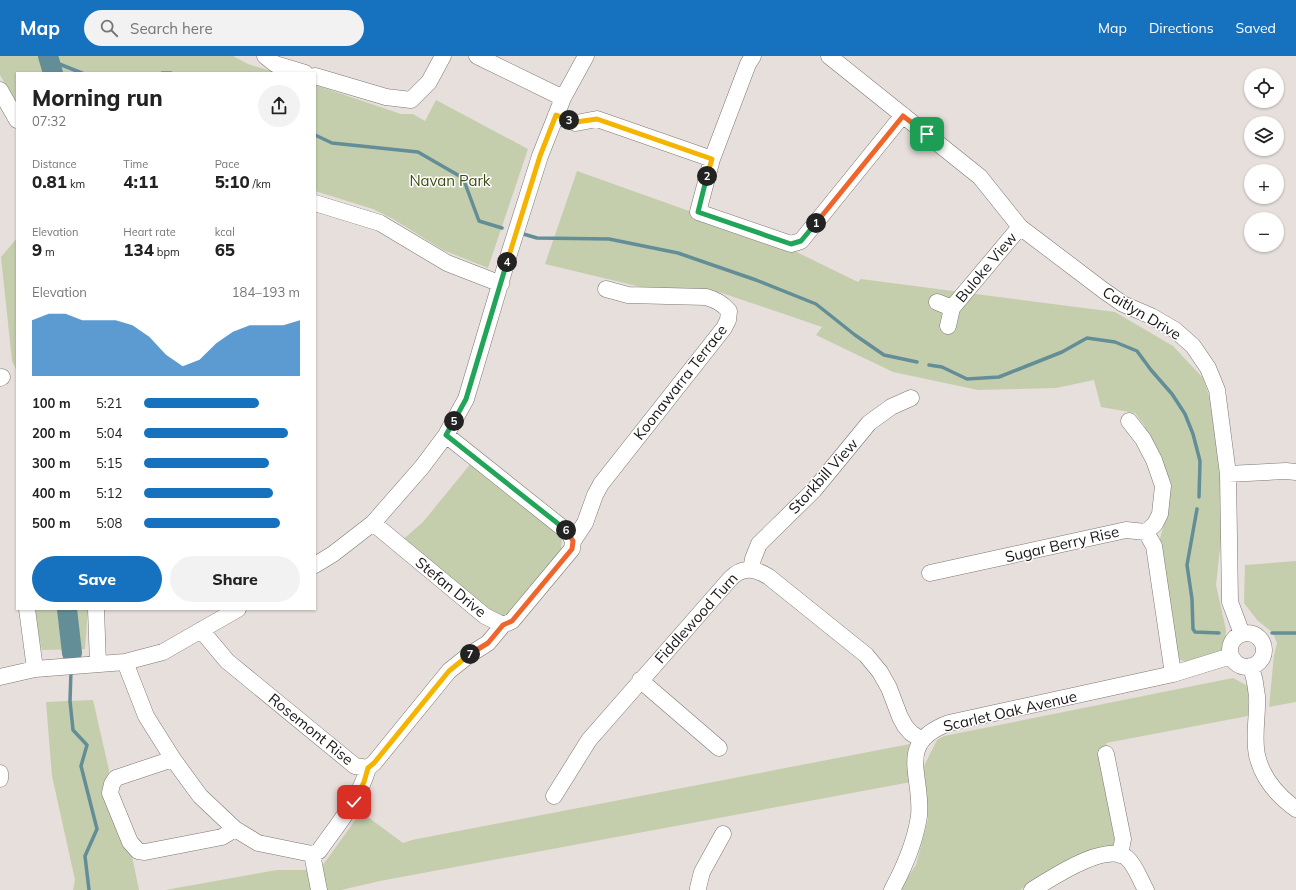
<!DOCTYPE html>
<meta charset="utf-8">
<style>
:root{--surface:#fff;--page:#f2f2f2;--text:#222;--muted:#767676;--accent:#1672bf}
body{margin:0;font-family:Mulish,sans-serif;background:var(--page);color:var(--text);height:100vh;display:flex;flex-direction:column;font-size:15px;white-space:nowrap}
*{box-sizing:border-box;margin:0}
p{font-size:13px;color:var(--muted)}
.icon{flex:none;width:22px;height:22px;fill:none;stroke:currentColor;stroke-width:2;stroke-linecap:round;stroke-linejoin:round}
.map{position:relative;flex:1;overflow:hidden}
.panel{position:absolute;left:16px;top:16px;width:300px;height:538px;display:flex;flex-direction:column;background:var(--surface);border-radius:0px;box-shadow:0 1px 3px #0004}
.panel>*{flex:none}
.tools{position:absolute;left:1244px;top:12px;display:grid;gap:8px}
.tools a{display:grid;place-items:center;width:40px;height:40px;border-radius:50%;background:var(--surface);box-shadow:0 1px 3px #0004;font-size:20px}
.pin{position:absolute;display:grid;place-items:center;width:34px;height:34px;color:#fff;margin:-17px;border-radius:8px;box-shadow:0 2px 6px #0006}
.km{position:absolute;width:20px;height:20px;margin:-10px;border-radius:50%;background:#222;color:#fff;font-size:11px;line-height:20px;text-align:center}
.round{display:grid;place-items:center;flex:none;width:42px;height:42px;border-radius:21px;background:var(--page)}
.headline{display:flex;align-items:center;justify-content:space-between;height:68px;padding:0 16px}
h1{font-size:22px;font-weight:800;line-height:30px}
.stats{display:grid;grid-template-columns:repeat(3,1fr);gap:6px;height:68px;padding:4px 16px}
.stats div{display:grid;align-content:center}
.stats b{font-size:17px;font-weight:800}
.stats small{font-size:11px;font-weight:400}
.stats p{font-size:11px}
.chart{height:112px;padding:8px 16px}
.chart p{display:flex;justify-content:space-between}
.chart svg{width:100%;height:72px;margin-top:4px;fill:var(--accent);opacity:.7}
.cta{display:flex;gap:8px;margin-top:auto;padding:8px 16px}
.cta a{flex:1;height:46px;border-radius:24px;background:var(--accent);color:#fff;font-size:16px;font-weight:800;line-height:46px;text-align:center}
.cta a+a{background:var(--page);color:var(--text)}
ul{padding:0 16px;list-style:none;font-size:13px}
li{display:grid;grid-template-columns:64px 48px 1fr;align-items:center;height:30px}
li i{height:10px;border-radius:5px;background:var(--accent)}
header{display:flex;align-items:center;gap:24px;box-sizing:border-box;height:56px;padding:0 20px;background:var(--accent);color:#fff}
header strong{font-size:19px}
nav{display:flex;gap:22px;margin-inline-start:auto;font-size:14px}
.search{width:280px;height:36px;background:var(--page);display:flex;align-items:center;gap:10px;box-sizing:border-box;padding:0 14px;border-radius:22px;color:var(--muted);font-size:15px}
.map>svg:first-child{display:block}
.green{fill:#c4cead}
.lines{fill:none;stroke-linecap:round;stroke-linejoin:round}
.stream{stroke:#638e97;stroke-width:3.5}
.river{stroke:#638e97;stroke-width:20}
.minor-casing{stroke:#7d7673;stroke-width:17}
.minor{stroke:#fff;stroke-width:16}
.split-1-casing{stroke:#fff;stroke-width:8}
.split-2-casing{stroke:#fff;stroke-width:8}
.split-3-casing{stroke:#fff;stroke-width:8}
.split-4-casing{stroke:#fff;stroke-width:8}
.split-5-casing{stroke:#fff;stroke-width:8}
.split-6-casing{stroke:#fff;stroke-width:8}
.split-7-casing{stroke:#fff;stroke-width:8}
.split-8-casing{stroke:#fff;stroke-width:8}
.split-1{stroke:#f0652b;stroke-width:5}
.split-2{stroke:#22a559;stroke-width:5}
.split-3{stroke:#f5b400;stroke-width:5}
.split-4{stroke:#f5b400;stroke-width:5}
.split-5{stroke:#22a559;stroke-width:5}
.split-6{stroke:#22a559;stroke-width:5}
.split-7{stroke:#f0652b;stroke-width:5}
.split-8{stroke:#f5b400;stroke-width:5}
.labels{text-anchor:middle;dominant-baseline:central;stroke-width:3;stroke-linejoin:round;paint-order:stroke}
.park-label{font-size:15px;fill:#3f4b14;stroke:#fff}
.street-label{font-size:15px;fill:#1b1817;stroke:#fff}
</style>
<header>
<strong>Map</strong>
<div class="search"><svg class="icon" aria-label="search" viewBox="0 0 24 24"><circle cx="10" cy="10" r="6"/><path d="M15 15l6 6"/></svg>Search here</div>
<nav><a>Map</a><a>Directions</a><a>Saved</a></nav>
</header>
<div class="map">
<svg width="1296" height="834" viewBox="0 0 1296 834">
<rect width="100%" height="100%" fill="#e7dfdb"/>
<path class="green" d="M 0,0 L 233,0 L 248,8 L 277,17 L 17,17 L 17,50 L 0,19 Z
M 315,29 L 401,58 L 413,58 L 425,65 L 436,44 L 528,93 L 488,212 L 443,194 L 393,163 L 373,153 L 315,135 Z
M 577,115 L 776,186 L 858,226 L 861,223 L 1115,256 L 1173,290 L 1203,322 L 1218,366 L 1225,448 L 1216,529 L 1226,574 L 1225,593 L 1215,599 L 1191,608 L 1178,603 L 1158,490 L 1164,468 L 1169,435 L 1144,369 L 1135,357 L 1101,351 L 1094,324 L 1056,332 L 978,334 L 893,316 L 816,279 L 822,271 L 719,236 L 641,231 L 545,208 Z
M 17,182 L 17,315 L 12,305 L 1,201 Z
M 472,406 L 562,483 L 560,501 L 511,559 L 496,562 L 400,486 L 423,466 Z
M 1296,505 L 1296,646 L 1269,651 L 1274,599 L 1277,587 L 1273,577 L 1257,564 L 1244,547 L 1245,509 Z
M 33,553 L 88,553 L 85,593 L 42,594 Z
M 1233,622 L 1248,630 L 1248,660 L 1106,687 L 1123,777 L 1118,788 L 1078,800 L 1020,834 L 899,834 L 916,809 L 928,763 L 923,712 L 937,684 L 944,680 Z
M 93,644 L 109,714 L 107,739 L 132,800 L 139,834 L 73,834 L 75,824 L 52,720 L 46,646 Z
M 910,688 L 907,706 L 911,726 L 380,825 L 341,834 L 325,834 L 323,809 L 361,756 L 403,787 L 412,784 Z
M 277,814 L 308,814 L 312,834 L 165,834 Z"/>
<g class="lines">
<path class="stream" d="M 49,4 L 82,17
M 162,17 L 171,17
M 315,79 L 332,87 L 418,96 L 463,122 L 479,165 L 502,172
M 520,177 L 537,182 L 609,183 L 678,197 L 756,224 L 816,248 L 855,279 L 884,299 L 917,306
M 929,309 L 942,311 L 967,323 L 999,321 L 1062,296 L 1087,282 L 1115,286 L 1137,295 L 1151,314 L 1172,338 L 1185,358 L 1193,378 L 1200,405 L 1199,441
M 1197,453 L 1187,509 L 1192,543 L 1193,573 L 1195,576 L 1219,577
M 1251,577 L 1257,577
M 1272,577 L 1296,577
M 72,606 L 72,597
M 71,614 L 70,645 L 73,674 L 87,689 L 81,710 L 97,773 L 85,800 L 89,834"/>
<path class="river" d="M 48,0 L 53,17
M 67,553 L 72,597"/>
<g class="minor-casing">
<path id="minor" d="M 265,0 L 275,8 L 305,17
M 477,0 L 563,42
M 753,0 L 748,8 L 712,103 L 698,156 L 791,188 L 801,185 L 903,59
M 829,0 L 980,121 L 1020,171 L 1103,234 L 1123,248 L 1151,260 L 1175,274 L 1193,290 L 1208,312 L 1217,334 L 1228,418 L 1230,546 L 1242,578
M 315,20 L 386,41 L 411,44 L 429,26 L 443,0
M 0,34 L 17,64
M 556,59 L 576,67 L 597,63 L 712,103
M 315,147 L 380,167 L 447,207 L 501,228
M 937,246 L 952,252
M 948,270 L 952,252 L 1020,171
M 0,322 L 2,321
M 1129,365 L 1143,383 L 1154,404 L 1163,430 L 1160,458 L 1155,468 L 1146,476
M 1228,418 L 1286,415 L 1296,416
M 373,467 L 485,560 L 503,569 L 512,565 L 572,493 L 573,485 L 569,477 L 446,379
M 573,485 L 585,467 L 595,439 L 601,428 L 724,272 L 728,264 L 729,255 C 722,247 716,244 706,241 L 628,239 L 606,233
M 315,509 L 333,498 L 373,467 L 422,411 L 446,379 L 466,343 L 509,198 L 540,100 L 563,42 L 586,0
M 751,513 L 753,503 L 759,488 L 814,434 L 869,367 L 891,351 L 911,342
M 930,517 L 1126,474 L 1146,476 L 1154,490 L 1173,618
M 27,553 L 35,613
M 96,553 L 98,608
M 201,574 L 227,605 L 355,710 L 368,712 L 374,707 L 449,615 L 469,599 L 488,587 L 503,569
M1230 594a17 17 0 1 1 34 0a17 17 0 1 1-34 0Z
M 125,606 L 146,660 L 173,703 L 200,740 L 235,773 L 258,787 L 312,798 L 319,834
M 1251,610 C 1254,620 1256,630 1257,640 C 1258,660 1253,680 1257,699 C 1262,722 1278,740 1296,753
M 0,621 L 35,613 L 125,606 L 163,596 L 238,553
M 640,624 L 719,692
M 1106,698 L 1123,783 L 1120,799
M 173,703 L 116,722 L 112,728 L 110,737 L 130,786 L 138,795 L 145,796 L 222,781 L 235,773
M 0,717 L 0,723
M 554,740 L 589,684 L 730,523 C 742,510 755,512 769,521 L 866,599 L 880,616 L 889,632 L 900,661 L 905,670 L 911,677 L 922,684
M 312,798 L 319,795 C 338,768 359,744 368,712
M 698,832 L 702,816 L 723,778
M 892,834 C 905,810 915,787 919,760 C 923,719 895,687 949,667 L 1173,618 L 1231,600
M 1032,834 C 1052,822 1106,785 1127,802 C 1136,810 1140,824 1146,834"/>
</g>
<use href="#minor" class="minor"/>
</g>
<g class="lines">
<g class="split-1-casing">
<path id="split-1" d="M 816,167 L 903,60 L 927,78"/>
</g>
<g class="split-2-casing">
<path id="split-2" d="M 707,120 L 698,156 L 791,188 L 801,185 L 816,167"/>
</g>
<g class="split-3-casing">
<path id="split-3" d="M 569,64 L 576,66 L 597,63 L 712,103 L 707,120"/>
</g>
<g class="split-4-casing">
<path id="split-4" d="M 507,206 L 540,100 L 556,59 L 569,64"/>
</g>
<g class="split-5-casing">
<path id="split-5" d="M 454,365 L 466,343 L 507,206"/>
</g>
<g class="split-6-casing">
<path id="split-6" d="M 454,365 L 446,379 L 566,474"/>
</g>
<g class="split-7-casing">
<path id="split-7" d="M 470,598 L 488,587 L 503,569 L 512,565 L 572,493 L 573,485 L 566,474"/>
</g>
<g class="split-8-casing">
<path id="split-8" d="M 354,746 L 364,726 L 368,712 L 374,707 L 449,615 L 470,598"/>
</g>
<use href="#split-1" class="split-1"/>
<use href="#split-2" class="split-2"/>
<use href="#split-3" class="split-3"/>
<use href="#split-4" class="split-4"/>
<use href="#split-5" class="split-5"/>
<use href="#split-6" class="split-6"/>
<use href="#split-7" class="split-7"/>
<use href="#split-8" class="split-8"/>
</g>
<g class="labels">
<g class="park-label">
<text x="450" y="124">Navan Park</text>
</g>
<g class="street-label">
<text transform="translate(986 211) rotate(-50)">Buloke View</text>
<text transform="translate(1142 257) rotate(31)">Caitlyn Drive</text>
<text transform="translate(680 326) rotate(-52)">Koonawarra Terrace</text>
<text transform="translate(823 420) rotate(-48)">Storkbill View</text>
<text transform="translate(1062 488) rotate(-13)">Sugar Berry Rise</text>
<text transform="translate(451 531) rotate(39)">Stefan Drive</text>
<text transform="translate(696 562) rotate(-48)">Fiddlewood Turn</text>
<text transform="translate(1010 655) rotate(-13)">Scarlet Oak Avenue</text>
<text transform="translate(311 673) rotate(39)">Rosemont Rise</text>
</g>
</g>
</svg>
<div class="tools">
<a><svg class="icon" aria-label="locate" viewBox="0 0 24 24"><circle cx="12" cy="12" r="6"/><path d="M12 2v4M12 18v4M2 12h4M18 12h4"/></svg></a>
<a><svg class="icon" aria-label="layers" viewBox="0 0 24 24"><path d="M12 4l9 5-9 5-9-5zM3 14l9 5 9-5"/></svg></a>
<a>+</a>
<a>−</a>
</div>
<div class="pin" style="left:927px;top:78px;background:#1e9e55"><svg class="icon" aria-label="arrive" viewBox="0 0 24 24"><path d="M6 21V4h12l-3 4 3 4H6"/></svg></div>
<div class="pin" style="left:354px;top:746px;background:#d93025"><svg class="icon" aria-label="check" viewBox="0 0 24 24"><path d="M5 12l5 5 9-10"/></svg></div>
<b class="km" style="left:816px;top:167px">1</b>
<b class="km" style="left:707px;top:120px">2</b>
<b class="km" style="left:569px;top:64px">3</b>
<b class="km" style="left:507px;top:206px">4</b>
<b class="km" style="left:454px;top:365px">5</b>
<b class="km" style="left:566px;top:474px">6</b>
<b class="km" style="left:470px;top:598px">7</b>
<section class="panel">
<div class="headline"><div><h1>Morning run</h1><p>07:32</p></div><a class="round"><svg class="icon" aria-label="share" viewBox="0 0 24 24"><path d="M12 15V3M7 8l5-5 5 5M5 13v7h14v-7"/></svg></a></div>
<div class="stats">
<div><p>Distance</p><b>0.81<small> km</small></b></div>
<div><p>Time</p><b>4:11</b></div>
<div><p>Pace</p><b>5:10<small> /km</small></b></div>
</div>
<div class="stats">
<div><p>Elevation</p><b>9<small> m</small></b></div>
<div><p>Heart rate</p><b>134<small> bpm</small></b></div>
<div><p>kcal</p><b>65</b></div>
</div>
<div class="chart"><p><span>Elevation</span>184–193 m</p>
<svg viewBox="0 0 160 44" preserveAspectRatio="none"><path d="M0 44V10L10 6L20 6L30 10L40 10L50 10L60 13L70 20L80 31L90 38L100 34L110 24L120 17L130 13L140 13L150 13L160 10V44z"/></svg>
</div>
<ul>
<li><b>100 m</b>5:21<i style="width:74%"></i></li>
<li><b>200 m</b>5:04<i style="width:92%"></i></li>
<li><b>300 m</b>5:15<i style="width:80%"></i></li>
<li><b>400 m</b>5:12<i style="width:83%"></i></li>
<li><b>500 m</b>5:08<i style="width:87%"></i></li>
</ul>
<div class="cta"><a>Save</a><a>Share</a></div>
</section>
</div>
